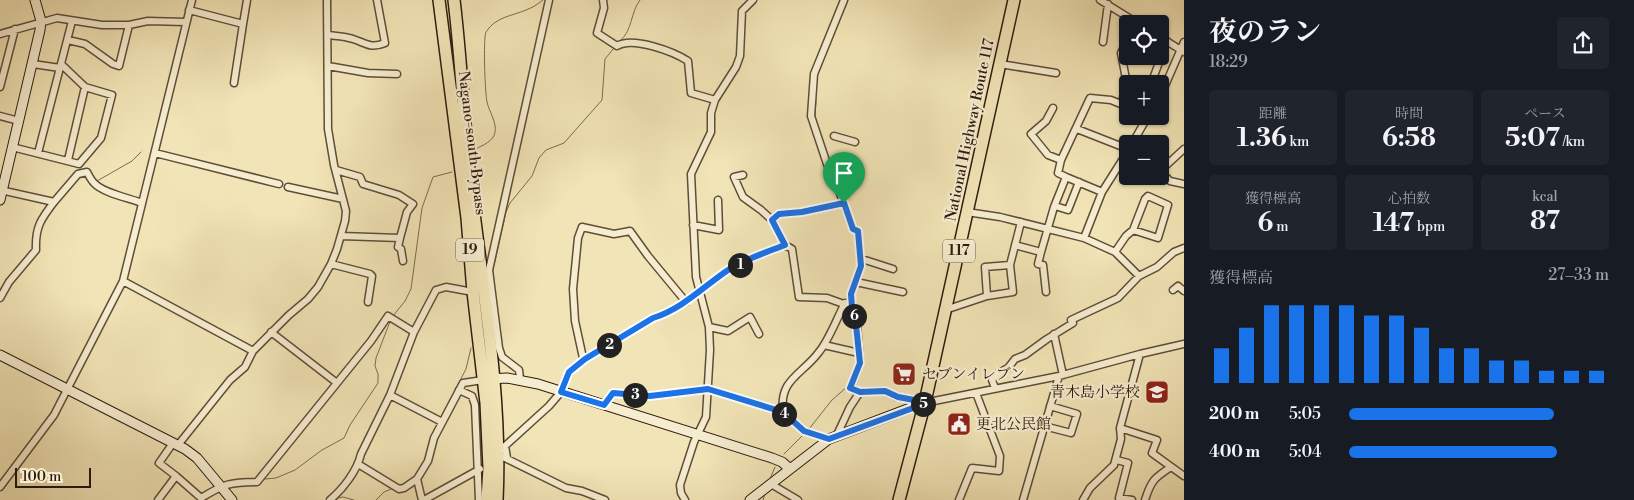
<!DOCTYPE html>
<html lang="ja">
<meta charset="utf-8">
<style>
:root{--surface:#171b24;--page:#20242c;--text:#f1f3f6;--muted:#9ea1a6;--accent:#1a73e8}
body{margin:0;font-family:"Libre Bodoni","Noto Serif JP",serif;background:var(--page);color:var(--text);height:100vh;display:flex;flex-direction:column;font-size:19px;white-space:nowrap}
*{box-sizing:border-box;margin:0}
p{font-size:16px;color:var(--muted)}
.icon{flex:none;width:28px;height:28px;fill:none;stroke:currentColor;stroke-width:2;stroke-linecap:round;stroke-linejoin:round}
.map{position:relative;flex:1;overflow:hidden}
.details{display:flex;flex-direction:column;background:var(--surface);width:450px}
.details>*{flex:none}
.buttons{position:absolute;left:1119px;top:15px;display:grid;gap:10px}
.buttons a{display:grid;place-items:center;width:50px;height:50px;border-radius:5px;background:var(--surface);box-shadow:0 1px 4px #0004;font-size:25px}
.scale{position:absolute;left:15px;bottom:12px;width:76px;box-sizing:border-box;padding-left:5px;border:2px solid #2e1b0e;border-top:0;font-size:14px;line-height:18px;white-space:nowrap;color:#2e1b0e;-webkit-text-stroke:4px #f6edd0;paint-order:stroke}
.pin{position:absolute;display:grid;place-items:center;width:42px;height:42px;color:#fff;margin:-51px -21px;border-radius:50% 50% 50% 0;rotate:-45deg;box-shadow:0 0 5px #0007}
.pin .icon{rotate:45deg}
.km{position:absolute;width:25px;height:25px;margin:-12px;border-radius:50%;background:#222;color:#fff;font-size:14px;line-height:25px;text-align:center}
.round{display:grid;place-items:center;flex:none;width:52px;height:52px;border-radius:5px;background:var(--page)}
.head{display:flex;align-items:center;justify-content:space-between;height:85px;padding:0 25px}
h1{font-size:28px;font-weight:700;line-height:38px}
.figures{display:grid;grid-template-columns:repeat(3,1fr);gap:8px;height:85px;padding:5px 25px}
.figures div{display:grid;align-content:center;border-radius:5px;background:var(--page);text-align:center}
.figures b{font-size:25px;font-weight:700}
.figures small{font-size:14px;font-weight:400}
.figures p{font-size:14px}
.chart{height:140px;padding:10px 25px}
.chart p{display:flex;justify-content:space-between}
.chart svg{width:100%;height:90px;margin-top:5px;stroke:var(--accent);stroke-width:6}
ul{padding:0 25px;list-style:none;font-size:16px}
li{display:grid;grid-template-columns:80px 60px 1fr;align-items:center;height:38px}
li i{height:12px;border-radius:6px;background:var(--accent)}
main{display:flex;flex:1;min-height:0}
.map>svg:first-child{display:block}
.lines{fill:none;stroke-linecap:round;stroke-linejoin:round}
.stream{stroke:#7b6b51;stroke-width:1}
.street-casing{stroke:#5f4d38;stroke-width:9}
.secondary-casing{stroke:#2e1b0e;stroke-width:11}
.highway-casing{stroke:#2e1b0e;stroke-width:14}
.street{stroke:#f6edd0;stroke-width:6}
.secondary{stroke:#f6edd0;stroke-width:9}
.highway{stroke:#f1e4b6;stroke-width:11}
.route-casing{stroke:#fff;stroke-width:10}
.route{stroke:#1a73e8;stroke-width:6}
.labels{text-anchor:middle;dominant-baseline:central;stroke-width:4.5;stroke-linejoin:round;paint-order:stroke}
.shield{fill:#f6edd0;stroke:#6a5a48;stroke-width:1}
.shield-label{font-size:14px;font-weight:bold;fill:#2e1b0e}
.street-label{font-size:15px;fill:#2e1b0e;stroke:#f6edd0}
.poi-label{font-size:15px;fill:#2e1b0e;stroke:#f6edd0;text-anchor:start}
</style>
<main>
<div class="map">
<svg width="1184" height="500" viewBox="0 0 1184 500">
<rect width="100%" height="100%" fill="#f1e4b6"/>
<filter id="stains"><feTurbulence type="fractalNoise" baseFrequency=".004" numOctaves="4"/><feColorMatrix values="0 0 0 0 .2 0 0 0 0 .09 0 0 0 0 .02 0 0 0 .5 -.17"/></filter>
<radialGradient id="worn" r=".72"><stop offset=".6" stop-color="#630" stop-opacity="0"/><stop offset="1" stop-color="#630" stop-opacity=".3"/></radialGradient>
<g class="lines">
<path class="stream" d="M 832,39 L 848,0
M 620,41 C 633,30 630,13 640,0
M 817,76 L 827,51
M 815,118 L 816,99
M 476,149 C 483,145 494,141 495,132 C 497,123 489,111 487,102 C 485,92 483,39 486,32 C 495,17 512,16 526,10 C 532,8 538,4 543,0
M 829,160 L 844,190 L 852,217
M 79,178 L 86,177
M 97,181 L 132,161 L 141,152
M 495,296 L 493,270 L 506,212 L 510,203 L 532,176 L 539,158 L 546,150 L 564,143 L 602,100 L 605,59 L 614,48
M 393,316 L 405,301 L 411,289 L 422,208 L 433,177 L 452,172
M 856,356 L 856,364
M 442,415 L 466,369 L 471,348
M 809,429 L 832,400 L 848,386
M 429,443 L 437,425
M 784,454 L 804,434
M 265,479 L 276,478 L 295,470 L 322,450 L 344,438 L 350,425 L 378,383 L 378,374 L 375,366 L 376,358 L 391,319
M 770,479 L 775,467
M 338,498 L 343,497 L 354,500
M 376,500 L 384,492 L 391,489
M 763,500 L 765,494"/>
<g class="street-casing">
<path id="street" d="M 603,0 L 604,8 L 597,33 L 617,46 C 633,36 674,52 688,61 L 691,93 L 715,100
M 844,0 L 814,74 L 811,116 L 827,164 L 839,191 L 853,229 L 858,231 L 861,266 L 851,294 L 852,307 L 857,325 L 860,363 L 851,387 L 856,392 L 885,391 L 897,397 L 929,402 L 1059,376 L 1140,354 L 1184,344
M 1100,0 L 1139,24
M 189,10 L 243,24 L 247,0
M 129,25 L 148,21 L 186,22
M 0,34 L 57,18 L 102,25 L 129,25 L 119,66 L 113,64 L 85,44 L 68,40
M 328,35 C 336,36 345,36 353,39 C 366,43 370,49 385,43 L 377,0
M 1160,37 L 1184,52
M 1103,42 L 1108,4
M 33,64 L 60,68
M 1000,64 L 1056,73
M 328,66 L 368,73 L 397,74
M 234,83 L 243,24
M 1151,84 L 1167,41
M 0,87 L 15,29
M 1160,87 L 1164,88 L 1184,42
M 1122,105 L 1126,79 L 1121,53 L 1128,39
M 1053,108 L 1046,121 L 1031,134 L 1048,155 L 1061,160
M 0,116 L 19,121
M 1077,129 L 1128,149
M 834,136 L 855,142
M 1132,144 L 1148,116
M 12,147 L 79,164 L 101,138 L 112,95 L 85,87 L 62,65
M 1184,149 L 1160,171 L 1170,181 L 1184,184
M 38,153 L 72,21
M 155,153 L 279,184
M 68,160 L 85,87
M 336,170 L 360,177 L 363,184 L 399,195 L 413,204 L 407,212 L 400,238
M 743,175 L 734,177 L 743,197 L 761,210 L 772,220 L 785,245 L 792,249 L 799,297 L 827,298 L 852,307
M 1066,177 L 1102,192
M 288,187 L 343,199
M 0,190 L 54,202 L 78,174 L 87,172 C 89,176 91,180 94,183 C 103,193 129,198 142,203
M 1055,206 L 1068,210 L 1079,182
M 967,212 L 1000,217 L 1084,238 L 1115,252 L 1139,276
M 772,220 L 779,214 L 802,212 L 844,203
M 693,225 L 719,230 L 718,200
M 341,236 L 400,238 L 398,247 L 401,249 L 403,261
M 1084,238 L 1102,192 L 1128,151
M 1015,245 L 1041,252 L 1054,207 L 1066,177 L 1058,173 L 1061,160 L 1090,98 L 1111,100 L 1128,107
M 1041,252 L 1038,264 L 1043,265 L 1046,292
M 1115,252 L 1126,236 L 1133,230 L 1145,199 L 1148,196 L 1168,205 L 1158,238 L 1133,230
M 862,259 L 893,269
M 331,264 L 370,274 L 372,276 L 368,302
M 123,281 L 253,351
M 856,282 L 903,292
M 1173,290 L 1178,286 L 1184,291
M 987,296 L 985,267 L 1010,265
M 0,298 L 9,282 L 36,250 C 35,227 41,219 54,202
M 946,307 L 951,308 L 987,296 L 1013,292 L 1010,265 L 1021,222
M 709,327 L 728,331 L 750,317 L 759,334
M 271,332 L 337,383
M 1054,334 L 1063,375
M 824,345 L 859,353
M 1140,354 L 1120,428 L 1157,440 L 1152,453 L 1184,476
M 585,359 L 583,358 L 575,321 L 573,289 L 578,238 L 582,227 L 614,234 L 630,231 L 648,256 L 686,302
M 520,379 L 519,370 L 502,357 L 499,348 L 489,270 L 549,0
M 995,388 L 992,380 L 997,374 L 1008,368 L 1015,359 L 1025,355 L 1047,339 L 1073,323 L 1071,320 L 1118,298 L 1139,276 L 1157,267 L 1174,252 L 1184,248
M 459,390 L 472,396 L 475,405 L 479,500
M 604,405 L 613,393 L 650,396 L 708,389 L 783,412 L 804,431 L 829,439
M 783,412 C 779,379 802,375 819,352 C 829,340 837,318 845,303
M 442,422 L 390,395 L 414,332 L 436,290 L 446,287 L 473,292
M 1044,426 L 1071,433 L 1077,414 L 1050,406
M 836,437 L 850,407 L 860,392
M 173,443 L 159,463 L 176,476
M 178,445 L 230,380 L 245,367 L 253,351 L 289,315 L 308,299 L 318,287 L 331,264 L 337,249 L 345,221 L 346,211 L 334,165 L 328,129 L 327,0
M 503,457 L 566,488 L 582,491 L 605,500
M 507,458 L 505,446 L 549,406 L 561,392 L 569,372 L 585,359 L 653,318 C 682,309 703,287 728,270 C 745,259 767,252 785,245
M 1117,460 L 1128,463 L 1119,498 L 1132,500
M 358,464 L 399,489 L 404,488 L 417,479
M 771,484 L 798,500
M 0,487 L 54,415 L 123,281 L 192,0
M 158,500 L 176,476 L 201,498 C 224,484 230,482 257,482 L 371,341 L 388,316 L 414,332
M 330,500 C 343,489 357,471 361,454 L 390,395
M 422,500 L 417,479 L 428,461 L 434,438 L 463,383 L 483,380
M 424,500 L 480,469
M 685,500 L 681,493 L 680,485 L 694,442 L 706,417 L 710,350 L 709,327 L 696,277 L 691,174 L 711,132 L 711,113 L 715,100 L 736,67 L 740,56 L 742,11 L 753,0
M 959,500 L 972,468 L 999,471 L 1000,456 L 976,393
M 1023,500 L 1059,376
M 1083,500 L 1090,488 L 1114,465 L 1121,439 L 1120,428
M 1145,500 C 1151,481 1154,478 1171,467"/>
</g>
<g class="secondary-casing">
<path id="secondary" d="M 0,200 L 40,30 L 41,21 L 35,0
M 0,355 L 185,449 L 197,458 L 232,500
M 488,379 L 507,378 L 538,384 L 772,458 L 782,462 L 790,469
M 750,500 L 829,439 L 913,407 L 917,408 L 925,402"/>
</g>
<g class="highway-casing">
<path id="highway" d="M 439,0 L 467,218 L 473,292 L 486,403 L 489,468 L 487,500
M 454,0 C 462,65 464,131 472,197 C 484,297 502,399 497,500
M 899,500 L 925,402 L 1014,0"/>
</g>
<use href="#street" class="street"/>
<use href="#secondary" class="secondary"/>
<use href="#highway" class="highway"/>
</g>
<g class="lines">
<g class="route-casing">
<path id="route" d="M 844,203 L 853,229 L 858,231 L 861,266 L 851,294 L 852,307 L 856,325 L 860,363 L 850,388 L 860,392 L 885,391 L 898,397 L 925,402 L 917,408 L 913,408 L 829,439 L 804,431 L 783,412 L 708,389 L 650,396 L 613,393 L 604,405 L 561,392 L 569,372 L 585,359 L 653,318 C 682,309 703,287 728,270 C 745,259 767,252 785,245 L 772,220 L 779,214 L 802,212 Z"/>
</g>
<use href="#route" class="route"/>
</g>
<defs>
<g id="supermarket-square" transform="scale(1.25)"><rect x="-9" y="-9" width="18" height="18" rx="4" fill="#8f2418" stroke="#f6edd0"/><path d="M-6-5.5h2.5l.6 2H6L4.5 2H-2.5L-4.4-4H-6ZM-1.5 3.2a1.3 1.3 0 1 0 .1 0ZM3 3.2a1.3 1.3 0 1 0 .1 0Z" fill="#fff"/></g>
<g id="school-square" transform="scale(1.25)"><rect x="-9" y="-9" width="18" height="18" rx="4" fill="#8f2418" stroke="#f6edd0"/><path d="M0-5L7-2L0 1L-7-2ZM-4 1L0 2.5L4 1V4Q0 6-4 4Z" fill="#fff"/></g>
<g id="civic-square" transform="scale(1.25)"><rect x="-9" y="-9" width="18" height="18" rx="4" fill="#8f2418" stroke="#f6edd0"/><path d="M-.6-6.5H3V-4.5H.6V-3L4-1V1h2V6H-6V1h2V-1L-.6-3ZM-1.2 2.5V6h2.4V2.5Z" fill="#fff"/></g>
</defs>
<g fill-rule="evenodd">
<use href="#supermarket-square" x="904" y="374"/>
<use href="#school-square" x="1157" y="392"/>
<use href="#civic-square" x="959" y="424"/>
</g>
<g class="labels">
<g class="shield">
<rect x="456" y="238.5" width="28" height="23" rx="4"/>
<rect x="943" y="239.5" width="32" height="23" rx="4"/>
</g>
<g class="shield-label">
<text x="470" y="250">19</text>
<text x="959" y="251">117</text>
</g>
<g class="street-label">
<text transform="translate(970 130) rotate(-78)">National Highway Route 117</text>
<text transform="translate(472 143) rotate(83)">Nagano-south Bypass</text>
</g>
<g class="poi-label">
<text x="922" y="374">セブンイレブン</text>
<text x="1140" y="392" text-anchor="end">青木島小学校</text>
<text x="976" y="424">更北公民館</text>
</g>
</g>
<rect width="100%" height="100%" filter="url(#stains)"/>
<rect width="100%" height="100%" fill="url(#worn)"/>
</svg>
<div class="buttons">
<a><svg class="icon" aria-label="locate" viewBox="0 0 24 24"><circle cx="12" cy="12" r="6"/><path d="M12 2v4M12 18v4M2 12h4M18 12h4"/></svg></a>
<a>+</a>
<a>−</a>
</div>
<div class="scale">100 m</div>
<div class="pin" style="left:844px;top:203px;background:#1e9e55"><svg class="icon" aria-label="arrive" viewBox="0 0 24 24"><path d="M6 21V4h12l-3 4 3 4H6"/></svg></div>
<b class="km" style="left:740px;top:265px">1</b>
<b class="km" style="left:609px;top:345px">2</b>
<b class="km" style="left:635px;top:395px">3</b>
<b class="km" style="left:784px;top:414px">4</b>
<b class="km" style="left:923px;top:404px">5</b>
<b class="km" style="left:854px;top:316px">6</b>
</div>
<section class="details">
<div class="head"><div><h1>夜のラン</h1><p>18:29</p></div><a class="round"><svg class="icon" aria-label="share" viewBox="0 0 24 24"><path d="M12 15V3M7 8l5-5 5 5M5 13v7h14v-7"/></svg></a></div>
<div class="figures">
<div><p>距離</p><b>1.36<small> km</small></b></div>
<div><p>時間</p><b>6:58</b></div>
<div><p>ペース</p><b>5:07<small> /km</small></b></div>
</div>
<div class="figures">
<div><p>獲得標高</p><b>6<small> m</small></b></div>
<div><p>心拍数</p><b>147<small> bpm</small></b></div>
<div><p>kcal</p><b>87</b></div>
</div>
<div class="chart"><p><span>獲得標高</span>27–33 m</p>
<svg viewBox="0 0 160 44" preserveAspectRatio="none"><path d="M5 44V27M15 44V17M25 44V6M35 44V6M45 44V6M55 44V6M65 44V11M75 44V11M85 44V17M95 44V27M105 44V27M115 44V33M125 44V33M135 44V38M145 44V38M155 44V38"/></svg>
</div>
<ul>
<li><b>200 m</b>5:05<i style="width:79%"></i></li>
<li><b>400 m</b>5:04<i style="width:80%"></i></li>
</ul>
</section>
</main>
